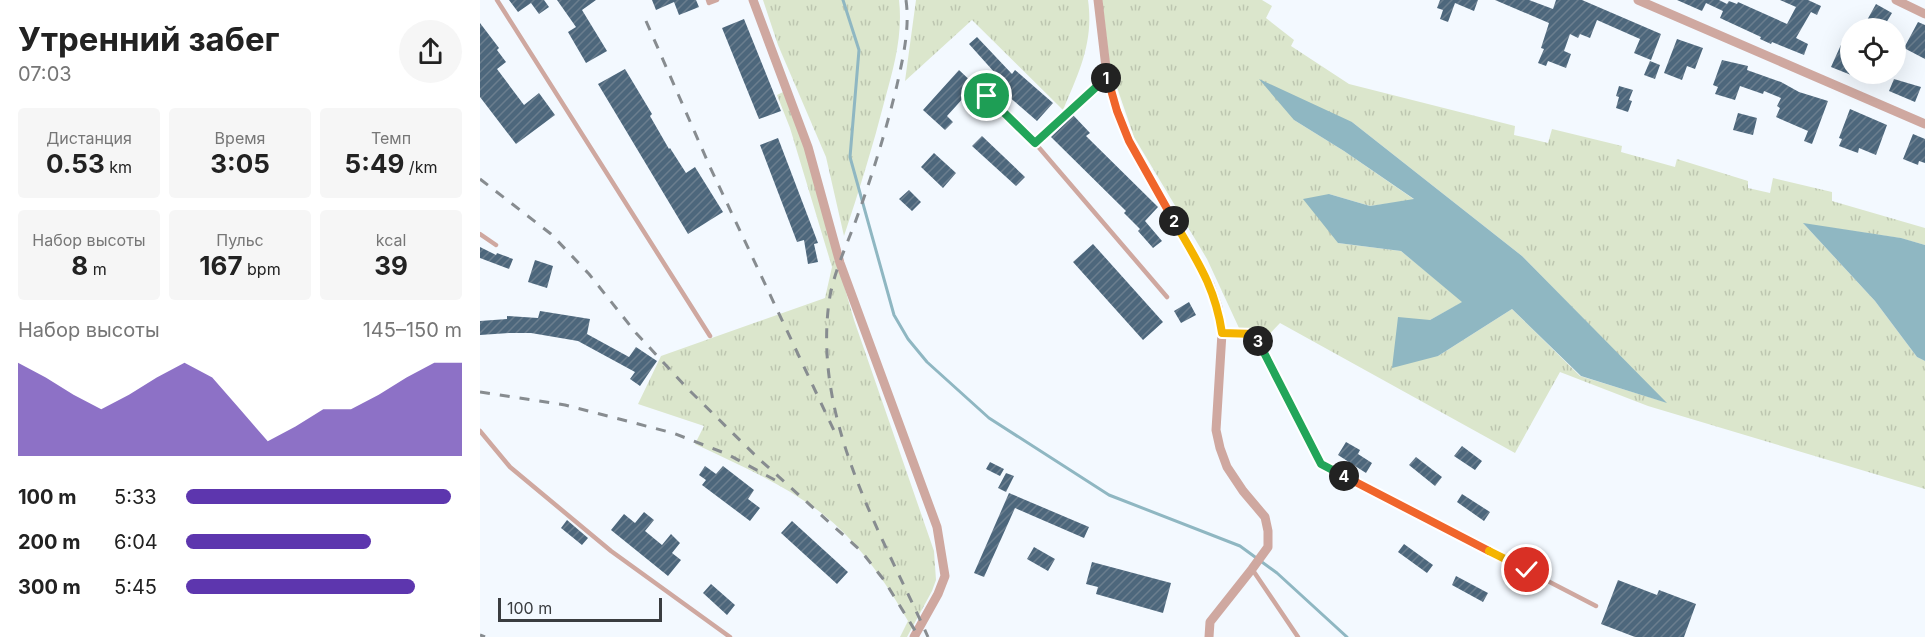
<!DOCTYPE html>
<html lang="ru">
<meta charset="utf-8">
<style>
:root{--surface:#fff;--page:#f6f6f6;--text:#222;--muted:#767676;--accent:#5d36ae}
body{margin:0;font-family:Inter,sans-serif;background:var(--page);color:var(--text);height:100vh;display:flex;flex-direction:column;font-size:22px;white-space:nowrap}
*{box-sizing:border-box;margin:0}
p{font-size:20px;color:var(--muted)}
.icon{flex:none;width:33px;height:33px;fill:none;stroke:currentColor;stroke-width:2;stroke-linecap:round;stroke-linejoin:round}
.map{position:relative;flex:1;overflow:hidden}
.drawer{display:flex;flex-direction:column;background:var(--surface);width:480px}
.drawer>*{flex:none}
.tools{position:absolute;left:1360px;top:18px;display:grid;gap:12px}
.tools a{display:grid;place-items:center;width:66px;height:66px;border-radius:50%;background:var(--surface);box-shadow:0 6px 24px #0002;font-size:30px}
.scale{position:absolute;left:18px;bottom:15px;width:164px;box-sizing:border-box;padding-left:6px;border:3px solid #3a3d40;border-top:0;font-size:16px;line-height:21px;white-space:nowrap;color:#3a3d40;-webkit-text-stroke:4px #f3f9ff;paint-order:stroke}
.pin{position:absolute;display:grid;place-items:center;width:51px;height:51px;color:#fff;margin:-26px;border:3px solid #fff;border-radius:50%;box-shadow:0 2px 6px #0007}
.km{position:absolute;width:30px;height:30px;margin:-15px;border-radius:50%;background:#222;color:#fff;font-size:16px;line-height:30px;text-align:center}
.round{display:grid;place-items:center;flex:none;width:63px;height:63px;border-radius:32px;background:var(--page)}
.headline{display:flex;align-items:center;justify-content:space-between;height:102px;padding:0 18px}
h1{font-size:33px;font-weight:700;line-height:45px}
.figures{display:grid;grid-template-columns:repeat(3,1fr);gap:9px;height:102px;padding:6px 18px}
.figures div{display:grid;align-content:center;border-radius:6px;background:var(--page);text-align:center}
.figures b{font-size:26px;font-weight:700}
.figures small{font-size:16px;font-weight:400}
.figures p{font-size:16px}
.chart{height:168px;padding:12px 18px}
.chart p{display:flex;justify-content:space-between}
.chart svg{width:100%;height:108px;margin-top:6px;fill:var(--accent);opacity:.7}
ul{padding:0 18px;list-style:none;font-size:20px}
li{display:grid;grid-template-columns:96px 72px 1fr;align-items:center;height:45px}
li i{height:15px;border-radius:8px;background:var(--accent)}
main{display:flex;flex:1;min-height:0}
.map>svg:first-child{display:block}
.grass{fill:url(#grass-tufts);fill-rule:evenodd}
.water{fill:#8fb7c2}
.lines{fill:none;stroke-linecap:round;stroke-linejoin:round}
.stream{stroke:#8fb7c2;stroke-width:3}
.building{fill:url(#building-hatch)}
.service{stroke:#cfa8a0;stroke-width:4.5}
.minor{stroke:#cfa8a0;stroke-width:9}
.rail{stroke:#878c90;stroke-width:3;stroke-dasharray:10 10;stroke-linecap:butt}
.split-1-casing{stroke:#fff;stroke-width:12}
.split-2-casing{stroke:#fff;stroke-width:12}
.split-3-casing{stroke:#fff;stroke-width:12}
.split-4-casing{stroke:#fff;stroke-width:12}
.split-5-casing{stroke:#fff;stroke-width:12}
.split-6-casing{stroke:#fff;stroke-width:12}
.split-1{stroke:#22a559;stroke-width:8}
.split-2{stroke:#f0652b;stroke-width:8}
.split-3{stroke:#f5b400;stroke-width:8}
.split-4{stroke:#22a559;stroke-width:8}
.split-5{stroke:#f0652b;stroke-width:8}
.split-6{stroke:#f5b400;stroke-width:8}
</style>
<main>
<section class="drawer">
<div class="headline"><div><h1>Утренний забег</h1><p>07:03</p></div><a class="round"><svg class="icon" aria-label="share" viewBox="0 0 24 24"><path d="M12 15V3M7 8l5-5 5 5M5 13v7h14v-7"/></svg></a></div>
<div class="figures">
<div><p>Дистанция</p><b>0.53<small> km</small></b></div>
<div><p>Время</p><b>3:05</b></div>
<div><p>Темп</p><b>5:49<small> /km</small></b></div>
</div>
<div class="figures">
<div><p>Набор высоты</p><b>8<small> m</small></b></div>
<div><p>Пульс</p><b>167<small> bpm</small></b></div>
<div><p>kcal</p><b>39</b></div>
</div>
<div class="chart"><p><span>Набор высоты</span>145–150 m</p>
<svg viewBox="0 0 160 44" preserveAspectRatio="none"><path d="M0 44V6L10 12L20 19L30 25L40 19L50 12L60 6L70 12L80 25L90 38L100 32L110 25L120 25L130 19L140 12L150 6L160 6V44z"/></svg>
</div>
<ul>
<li><b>100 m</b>5:33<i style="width:96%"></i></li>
<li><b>200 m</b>6:04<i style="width:67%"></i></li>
<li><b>300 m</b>5:45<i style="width:83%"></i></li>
</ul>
</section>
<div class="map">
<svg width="1445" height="637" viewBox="0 0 1445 637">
<defs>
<pattern id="grass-tufts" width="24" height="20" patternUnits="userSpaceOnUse" patternTransform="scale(1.5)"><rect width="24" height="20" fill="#dbe6cc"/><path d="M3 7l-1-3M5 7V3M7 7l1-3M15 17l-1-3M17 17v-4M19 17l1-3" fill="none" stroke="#bdc6b0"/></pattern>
<pattern id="building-hatch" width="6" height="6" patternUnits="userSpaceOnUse" patternTransform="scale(1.5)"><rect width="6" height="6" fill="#4d677c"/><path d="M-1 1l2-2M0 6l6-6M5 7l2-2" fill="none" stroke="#6b7e8e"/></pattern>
</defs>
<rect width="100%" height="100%" fill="#f3f9ff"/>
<path class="grass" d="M 283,0 L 419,0 C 423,34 414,67 405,99 C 393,146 379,191 364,236 L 346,157 L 298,45 Z
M 436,0 L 608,0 C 614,42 599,72 583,110 L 492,20 L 425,81 Z
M 622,0 L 782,0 L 792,6 L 786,18 L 814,40 L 811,46 L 869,84 L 1035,126 L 1034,135 L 1068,143 L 1072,129 L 1142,146 L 1141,152 L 1195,167 L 1197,159 L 1268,181 L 1268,188 L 1290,193 L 1293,178 L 1352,192 L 1352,201 L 1445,228 L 1445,245 L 1420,238 L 1324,224 L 1395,301 L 1437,357 L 1445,361 L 1445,489 L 1168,406 L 1080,372 L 1035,453 L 800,323 L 774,350 L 759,328 L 727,259 L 654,137 L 630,67 ZM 814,120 L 872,122 L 1042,256 L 1185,402 L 1100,376 L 1032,309 L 958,356 L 950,320 L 983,302 L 921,251 L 858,243 L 849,194 L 890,206 L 935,200 L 864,151 Z
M 303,92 L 336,174 L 357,261 L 374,320 L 454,551 L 456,580 L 452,591 L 427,637 L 420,637 L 428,621 C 406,582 377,540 340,512 C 302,483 257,464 215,444 L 224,426 L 158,404 L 181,356 L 345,298 L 352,267 L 310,128 L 297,95 Z"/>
<path class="water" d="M 779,79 L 872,122 L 1042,256 L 1187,403 L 1101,376 L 1032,309 L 958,356 L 912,368 L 918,317 L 950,320 L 982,302 L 921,251 L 858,243 L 823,199 L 849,194 L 890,206 L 934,199 L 864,151 L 814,120 Z
M 1323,223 L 1421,238 L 1445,245 L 1445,361 L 1437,357 L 1395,301 Z"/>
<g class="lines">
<path class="stream" d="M 363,0 L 379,50 L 370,157 L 414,315 L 428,339 L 447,362 L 509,418 L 629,495 L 760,546 L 797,573 L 867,637"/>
</g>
<path class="building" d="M 29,0 L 64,0 L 69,7 L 59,14 L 51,3 L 38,12 Z
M 77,0 L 116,0 L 102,10 L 127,51 L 106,63 L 88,32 L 96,27 Z
M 172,0 L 216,0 L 219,7 L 199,15 L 194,2 L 176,10 Z
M 960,0 L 998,0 L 994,11 L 975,3 L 968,22 L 960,19 L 963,10 L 957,8 Z
M 1015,0 L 1049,0 L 1073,9 L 1076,0 L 1102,0 L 1181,34 L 1171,60 L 1154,53 L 1160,39 L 1117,20 L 1110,38 L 1100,34 L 1098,38 L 1090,34 L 1084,51 L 1091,54 L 1086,68 L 1068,61 L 1066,66 L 1058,63 L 1064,49 L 1061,48 L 1069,23 Z
M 1197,0 L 1239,0 L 1247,4 L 1249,1 L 1257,4 L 1258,2 L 1307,24 L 1316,7 L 1300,0 L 1328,0 L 1341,6 L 1337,15 L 1331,12 L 1316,38 L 1328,44 L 1324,55 L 1292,42 L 1291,44 L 1280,39 L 1281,37 L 1240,18 L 1243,11 L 1226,3 L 1222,11 Z
M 1396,4 L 1412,13 L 1403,28 L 1398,28 L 1386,22 Z
M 264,19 L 301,111 L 279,119 L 242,28 Z
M 1438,22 L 1445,25 L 1445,59 L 1424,48 Z
M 0,23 L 19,48 L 17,50 L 26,62 L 17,69 L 44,105 L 59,93 L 75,115 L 36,144 L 0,97 Z
M 497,37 L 532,74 L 535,70 L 573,103 L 557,121 L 520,89 L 524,83 L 489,44 Z
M 1364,38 L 1371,41 L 1371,75 L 1351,67 Z
M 1197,39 L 1223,48 L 1215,69 L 1207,66 L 1202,80 L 1184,73 Z
M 1242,60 L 1268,66 L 1267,70 L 1301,82 L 1319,92 L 1348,101 L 1332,144 L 1324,141 L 1328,131 L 1296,117 L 1300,108 L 1297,106 L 1301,98 L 1284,91 L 1283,94 L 1260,86 L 1255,100 L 1235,94 L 1238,87 L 1233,85 Z
M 1170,61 L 1180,65 L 1175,79 L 1164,75 Z
M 145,69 L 172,114 L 170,116 L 189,149 L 190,148 L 206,173 L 215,167 L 243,212 L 208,234 L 118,84 Z
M 479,70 L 495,85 L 467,116 L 473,122 L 465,130 L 443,110 Z
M 1414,79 L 1441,87 L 1435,102 L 1409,91 Z
M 1139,86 L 1153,90 L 1149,100 L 1152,101 L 1148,112 L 1136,108 L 1139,97 L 1136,96 Z
M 1370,109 L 1407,125 L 1396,155 L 1379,148 L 1378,153 L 1359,146 L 1362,139 L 1359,138 Z
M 1258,113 L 1277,118 L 1273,135 L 1253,130 Z
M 593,115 L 610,133 L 606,136 L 678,207 L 665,221 L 682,241 L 673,248 L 658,231 L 660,229 L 644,213 L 646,211 L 571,137 Z
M 1433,134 L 1445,139 L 1445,163 L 1439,161 L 1438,165 L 1423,159 Z
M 502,136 L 545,177 L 536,186 L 492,146 Z
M 298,138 L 338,243 L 334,244 L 338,262 L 328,264 L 324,240 L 317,242 L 280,145 Z
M 454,153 L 476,173 L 463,188 L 441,167 Z
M 429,190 L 441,202 L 432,211 L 419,199 Z
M 613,244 L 683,322 L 663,340 L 593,262 Z
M 0,247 L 16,255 L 17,253 L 33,259 L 29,269 L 0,258 Z
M 55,260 L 73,266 L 67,288 L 48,282 Z
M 709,302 L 716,315 L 701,323 L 694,311 Z
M 60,311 L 110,319 L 107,334 L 149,357 L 156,347 L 177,361 L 160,386 L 150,379 L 155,372 L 98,341 L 51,333 L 29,333 L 0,335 L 0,321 L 27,319 L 27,316 L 58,318 Z
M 866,442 L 880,450 L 878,454 L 892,463 L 886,473 L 858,455 Z
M 982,446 L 1002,461 L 995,470 L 974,456 Z
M 936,457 L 962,477 L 955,486 L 929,465 Z
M 510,462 L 524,469 L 520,476 L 506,469 Z
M 225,466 L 236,474 L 243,466 L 274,490 L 268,499 L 280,508 L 270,521 L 222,485 L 226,480 L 219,475 Z
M 526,473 L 534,476 L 526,492 L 518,488 Z
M 529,493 L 609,527 L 604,538 L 535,508 L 504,577 L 494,573 Z
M 982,494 L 1010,512 L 1004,521 L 977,502 Z
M 164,512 L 174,520 L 165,531 L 182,545 L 191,534 L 200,543 L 192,553 L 201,560 L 188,576 L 131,530 L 144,514 L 155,523 Z
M 87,520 L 108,538 L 102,545 L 81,528 Z
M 312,521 L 368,572 L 357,584 L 301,533 Z
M 924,544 L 953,565 L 947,573 L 918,552 Z
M 554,547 L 575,559 L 568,571 L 547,559 Z
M 612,562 L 691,583 L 683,613 L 616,594 L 618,587 L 606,584 Z
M 976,576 L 1008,593 L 1003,602 L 972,585 Z
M 1138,580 L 1177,595 L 1179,590 L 1216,604 L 1204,637 L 1155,637 L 1121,624 Z
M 231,584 L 255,605 L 247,615 L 223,593 Z"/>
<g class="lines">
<path class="service" d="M 17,0 L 230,336
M 228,0 L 229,3 L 237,0
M 627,76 L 555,143 L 687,297
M 507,96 L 555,143
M 0,234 L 16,245
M 742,333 L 775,334 L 841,464 L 1116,606
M 0,431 L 30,467 L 131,551 L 250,637
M 772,569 L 818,637"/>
<path class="minor" d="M 273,0 L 328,147 L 360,263 L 457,527 L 465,576 L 458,594 L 434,637
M 618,0 L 627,76 L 637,111 L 649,141 L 730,284 L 738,307 L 742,333 L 736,430 L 740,448 L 747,467 L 763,491 L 785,517 L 788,531 L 788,547 L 772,569 L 730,622 L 729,637
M 1158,0 L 1445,124
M 1416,0 L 1445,14"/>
<path class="rail" d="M 426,0 C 430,28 423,58 417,85 C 406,131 392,176 376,220 C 366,247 353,274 349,302 C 333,422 401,532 448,637
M 166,21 L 230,167 L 357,437
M 0,179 L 71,234 L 109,274 L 156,333 L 208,389 L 278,458 L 381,551 L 404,580 L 439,637
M 0,392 L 85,405 L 193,433 L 247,454 L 295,480
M 0,635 L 5,637"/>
</g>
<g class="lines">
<g class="split-1-casing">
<path id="split-1" d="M 507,96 L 555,143 L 626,78"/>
</g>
<g class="split-2-casing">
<path id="split-2" d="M 626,78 L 627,76 L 637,111 L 649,141 L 694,221"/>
</g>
<g class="split-3-casing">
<path id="split-3" d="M 694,221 C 717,261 735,286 742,333 L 775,334 L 778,341"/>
</g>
<g class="split-4-casing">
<path id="split-4" d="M 778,341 L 841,464 L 864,476"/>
</g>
<g class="split-5-casing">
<path id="split-5" d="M 864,476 L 1009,551"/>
</g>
<g class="split-6-casing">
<path id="split-6" d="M 1009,551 L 1047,570"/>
</g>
<use href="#split-1" class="split-1"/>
<use href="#split-2" class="split-2"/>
<use href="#split-3" class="split-3"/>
<use href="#split-4" class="split-4"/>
<use href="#split-5" class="split-5"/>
<use href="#split-6" class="split-6"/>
</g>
</svg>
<div class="tools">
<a><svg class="icon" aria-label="locate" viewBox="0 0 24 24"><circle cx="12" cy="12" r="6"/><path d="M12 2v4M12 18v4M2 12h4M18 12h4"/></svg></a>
</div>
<div class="scale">100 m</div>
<div class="pin" style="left:507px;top:96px;background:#1e9e55"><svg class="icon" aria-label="arrive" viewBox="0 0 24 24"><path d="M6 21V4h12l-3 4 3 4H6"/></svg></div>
<div class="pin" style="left:1047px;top:570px;background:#d93025"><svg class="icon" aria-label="check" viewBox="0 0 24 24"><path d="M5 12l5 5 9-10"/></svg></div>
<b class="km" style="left:626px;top:78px">1</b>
<b class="km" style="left:694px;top:221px">2</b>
<b class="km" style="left:778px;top:341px">3</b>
<b class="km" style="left:864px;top:476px">4</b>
</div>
</main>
